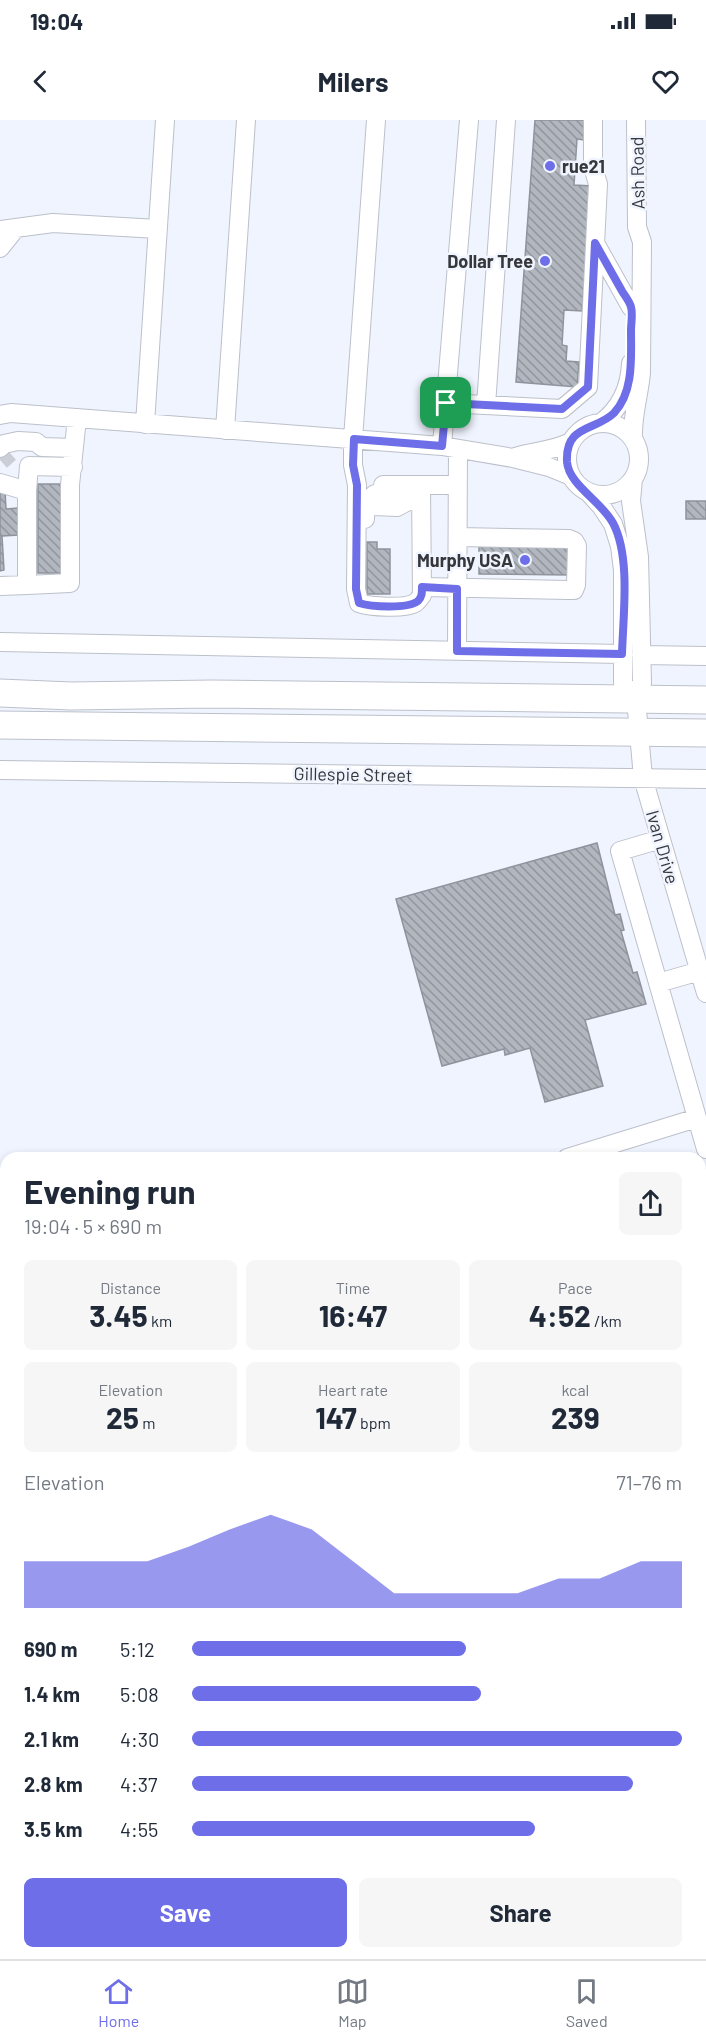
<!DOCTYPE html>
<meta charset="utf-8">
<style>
:root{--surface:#fff;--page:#f6f6f7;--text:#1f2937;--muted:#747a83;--line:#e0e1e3;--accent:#6d6ee8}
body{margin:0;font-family:Barlow,sans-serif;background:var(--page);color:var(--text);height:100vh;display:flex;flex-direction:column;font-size:22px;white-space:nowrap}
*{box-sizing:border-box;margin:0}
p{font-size:20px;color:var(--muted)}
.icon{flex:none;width:33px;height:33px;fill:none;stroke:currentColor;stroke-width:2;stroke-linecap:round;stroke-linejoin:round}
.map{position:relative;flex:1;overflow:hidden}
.sheet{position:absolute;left:0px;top:1032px;width:706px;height:807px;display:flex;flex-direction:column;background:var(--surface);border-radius:18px 18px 0 0;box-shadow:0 3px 9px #0003}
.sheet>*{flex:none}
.pin{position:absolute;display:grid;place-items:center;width:51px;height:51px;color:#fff;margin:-26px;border-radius:12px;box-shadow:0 3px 9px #0006}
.round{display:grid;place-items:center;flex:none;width:63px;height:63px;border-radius:9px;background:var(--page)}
.overview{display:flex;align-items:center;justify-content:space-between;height:102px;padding:0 24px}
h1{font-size:33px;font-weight:700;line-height:45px}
.figures{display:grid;grid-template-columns:repeat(3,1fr);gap:9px;height:102px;padding:6px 24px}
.figures div{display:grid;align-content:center;border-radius:9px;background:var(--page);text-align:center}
.figures b{font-size:30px;font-weight:700}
.figures small{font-size:16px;font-weight:400}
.figures p{font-size:16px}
.chart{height:168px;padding:12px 24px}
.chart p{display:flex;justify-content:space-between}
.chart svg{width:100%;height:108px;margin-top:6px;fill:var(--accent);opacity:.7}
.button{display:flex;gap:12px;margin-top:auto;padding:12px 24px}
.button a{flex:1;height:69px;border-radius:9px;background:var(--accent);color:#fff;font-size:24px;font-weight:700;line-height:69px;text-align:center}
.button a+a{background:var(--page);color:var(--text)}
ul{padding:0 24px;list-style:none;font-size:20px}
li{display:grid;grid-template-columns:96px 72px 1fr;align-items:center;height:45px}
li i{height:15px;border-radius:8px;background:var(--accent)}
.status{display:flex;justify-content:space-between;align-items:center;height:42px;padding:0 30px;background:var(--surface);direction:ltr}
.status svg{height:16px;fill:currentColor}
header{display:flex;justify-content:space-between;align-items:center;height:78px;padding:0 24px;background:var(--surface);font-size:27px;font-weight:700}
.dock{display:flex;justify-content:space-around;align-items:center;height:84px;border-top:2px solid var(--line);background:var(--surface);font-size:16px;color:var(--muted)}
.dock a{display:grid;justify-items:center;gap:3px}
.dock .selected{color:var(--accent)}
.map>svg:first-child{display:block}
.building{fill:url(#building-back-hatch);stroke:#8f939c;stroke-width:1.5}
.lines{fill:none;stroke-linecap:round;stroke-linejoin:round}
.minor-tunnel{stroke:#cbced7;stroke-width:18;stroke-dasharray:18 9;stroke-linecap:butt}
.minor-casing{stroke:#bcc0ca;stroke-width:20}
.highway-casing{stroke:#bcc0ca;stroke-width:29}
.minor{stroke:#fff;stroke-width:18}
.highway{stroke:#fff;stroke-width:27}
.route-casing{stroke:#fff;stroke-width:12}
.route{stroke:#6d6ee8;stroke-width:8}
.poi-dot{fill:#6d6ee8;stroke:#f0f4fe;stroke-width:2}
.labels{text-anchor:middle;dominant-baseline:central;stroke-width:5;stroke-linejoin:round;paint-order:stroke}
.poi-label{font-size:18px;font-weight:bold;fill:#35373a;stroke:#f0f4fe;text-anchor:end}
.street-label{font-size:18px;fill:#35373a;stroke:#f0f4fe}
</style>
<div class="status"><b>19:04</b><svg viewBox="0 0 49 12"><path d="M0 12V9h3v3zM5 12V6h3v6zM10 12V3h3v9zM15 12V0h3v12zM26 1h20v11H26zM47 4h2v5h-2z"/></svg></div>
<header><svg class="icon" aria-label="back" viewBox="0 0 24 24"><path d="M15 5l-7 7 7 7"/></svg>Milers<svg class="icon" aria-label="heart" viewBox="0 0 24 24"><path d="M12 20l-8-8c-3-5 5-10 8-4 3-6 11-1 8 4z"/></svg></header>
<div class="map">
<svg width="706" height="1839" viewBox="0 0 706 1839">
<defs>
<pattern id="building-back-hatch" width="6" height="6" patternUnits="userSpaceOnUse" patternTransform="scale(1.5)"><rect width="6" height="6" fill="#b1b6bf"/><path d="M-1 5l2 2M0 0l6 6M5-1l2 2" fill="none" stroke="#91959c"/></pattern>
</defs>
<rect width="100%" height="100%" fill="#f0f4fe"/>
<path class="building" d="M 535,0 L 585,0 L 584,20 L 577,19 L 574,65 L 592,66 L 582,191 L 564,190 L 562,225 L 567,226 L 566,241 L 579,242 L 577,267 L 516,262 Z
M 38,364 L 63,364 L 63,453 L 38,453 Z
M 0,371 L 5,371 L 6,389 L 18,388 L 19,415 L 2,416 L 4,450 L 0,451 Z
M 686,381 L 706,381 L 706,399 L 686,399 Z
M 367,422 L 377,422 L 377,429 L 390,429 L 390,474 L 367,474 Z
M 479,425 L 571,426 L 571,455 L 479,454 Z
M 597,723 L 615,795 L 620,794 L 624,810 L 621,811 L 633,853 L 637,852 L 646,884 L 585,900 L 603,966 L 545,982 L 530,928 L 505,935 L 504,929 L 442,946 L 396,779 Z"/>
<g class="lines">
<path class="minor-tunnel" d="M 1,341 L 10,333"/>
<g class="minor-casing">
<path id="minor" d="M 376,0 L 353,319 L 353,345 L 357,365 L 356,469 L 359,483 C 370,487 405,489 415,483 C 418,481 420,478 422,475 L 421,365
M 0,110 L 53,103 L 158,109
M 595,123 L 631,187
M 0,128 L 16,108
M 445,283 L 562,289 L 588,267 L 598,64 L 593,47 L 593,0
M 486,285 L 506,0
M 0,295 L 11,293 L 442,326 L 513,338 L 549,347 L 571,356
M567 339a36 36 0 1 1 72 0a36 36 0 1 1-72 0Z
M 601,303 C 621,288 630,268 631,243
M 145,304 L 165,0
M 225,310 L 246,0
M 633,318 C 632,296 639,275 641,253 L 642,122 L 637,107 L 636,0
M 442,326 L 469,0
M 0,328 L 4,324 L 18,321 L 36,322 L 42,327 L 74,328
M 515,337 C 534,331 553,331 571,322
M 73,347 L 29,346 L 27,371 L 27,465 L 70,463 L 70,365 L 77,298
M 633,359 L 631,381 L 639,437 L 642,563 L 636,579 L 643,658 L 706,873
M 0,363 L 27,371
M 383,365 L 457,365
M 588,372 L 601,386 L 613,404 L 620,426 L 623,450 L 623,564 L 636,579
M 368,380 L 374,386 L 397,387 L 408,381
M 365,399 L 365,383 L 375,374 L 397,373 L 408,381 L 421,382
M 0,466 L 27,465
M 422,467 L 568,470 L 574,470 L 576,465 L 577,426 L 574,421 L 569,419 L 458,417
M 0,522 L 622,534
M 457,531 L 458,329
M 641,535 L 706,536
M 0,650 L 706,659
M 661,719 L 620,731 L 706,1029
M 658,863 L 700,851
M 567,1038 L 697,998"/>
</g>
<g class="highway-casing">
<path id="highway" d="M 0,573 L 71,576 L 212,574 L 706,580
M 0,605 L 706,613"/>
</g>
<use href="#minor" class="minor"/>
<use href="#highway" class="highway"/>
</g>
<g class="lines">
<g class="route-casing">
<path id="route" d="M 595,123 C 604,139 613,155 622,171 C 625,176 630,182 631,187 C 633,194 631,203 631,210 C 631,237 634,272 614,293 C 596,311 565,304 567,342 C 569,365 601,381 613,403 C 631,437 623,496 622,534 L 457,531 L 457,469 L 422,467 C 422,473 422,477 418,481 C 408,489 371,487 359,483 L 356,469 L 357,365 L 353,345 L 354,319 L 442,326 L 446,283 L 562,289 L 588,267 Z"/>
</g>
<use href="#route" class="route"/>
</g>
<g class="poi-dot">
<circle cx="550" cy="46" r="6"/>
<circle cx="545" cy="141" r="6"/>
<circle cx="525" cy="440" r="6"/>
</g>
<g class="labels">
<g class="poi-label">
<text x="562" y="46" text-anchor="start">rue21</text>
<text x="533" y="141">Dollar Tree</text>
<text x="513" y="440">Murphy USA</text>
</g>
<g class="street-label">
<text transform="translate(637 53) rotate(-91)">Ash Road</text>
<text transform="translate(353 654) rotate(1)">Gillespie Street</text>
<text transform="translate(663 727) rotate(74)">Ivan Drive</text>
</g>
</g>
</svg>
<div class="pin" style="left:446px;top:283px;background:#1e9e55"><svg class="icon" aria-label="arrive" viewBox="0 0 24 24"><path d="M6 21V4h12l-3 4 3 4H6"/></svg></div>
<section class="sheet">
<div class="overview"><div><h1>Evening run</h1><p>19:04 · 5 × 690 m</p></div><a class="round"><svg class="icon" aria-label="share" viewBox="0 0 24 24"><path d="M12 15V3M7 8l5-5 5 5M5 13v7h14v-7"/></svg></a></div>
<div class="figures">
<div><p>Distance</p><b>3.45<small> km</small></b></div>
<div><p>Time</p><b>16:47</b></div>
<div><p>Pace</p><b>4:52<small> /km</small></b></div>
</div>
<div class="figures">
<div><p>Elevation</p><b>25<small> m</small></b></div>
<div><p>Heart rate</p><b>147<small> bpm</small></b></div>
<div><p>kcal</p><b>239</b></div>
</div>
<div class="chart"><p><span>Elevation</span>71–76 m</p>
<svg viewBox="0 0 160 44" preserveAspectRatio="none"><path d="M0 44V25L10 25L20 25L30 25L40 19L50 12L60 6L70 12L80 25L90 38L100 38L110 38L120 38L130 32L140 32L150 25L160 25V44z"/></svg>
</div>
<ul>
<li><b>690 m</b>5:12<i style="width:56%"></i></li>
<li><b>1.4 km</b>5:08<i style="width:59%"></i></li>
<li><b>2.1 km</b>4:30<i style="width:100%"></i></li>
<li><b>2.8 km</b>4:37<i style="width:90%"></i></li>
<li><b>3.5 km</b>4:55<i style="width:70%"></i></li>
</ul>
<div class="button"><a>Save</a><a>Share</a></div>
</section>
</div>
<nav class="dock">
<a class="selected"><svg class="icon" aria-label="home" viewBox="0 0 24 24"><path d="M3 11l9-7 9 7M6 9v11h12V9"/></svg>Home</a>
<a><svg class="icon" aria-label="map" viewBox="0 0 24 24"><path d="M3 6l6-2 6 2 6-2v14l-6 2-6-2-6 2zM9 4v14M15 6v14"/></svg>Map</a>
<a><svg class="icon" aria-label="saved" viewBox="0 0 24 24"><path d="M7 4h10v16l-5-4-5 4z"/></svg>Saved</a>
</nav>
